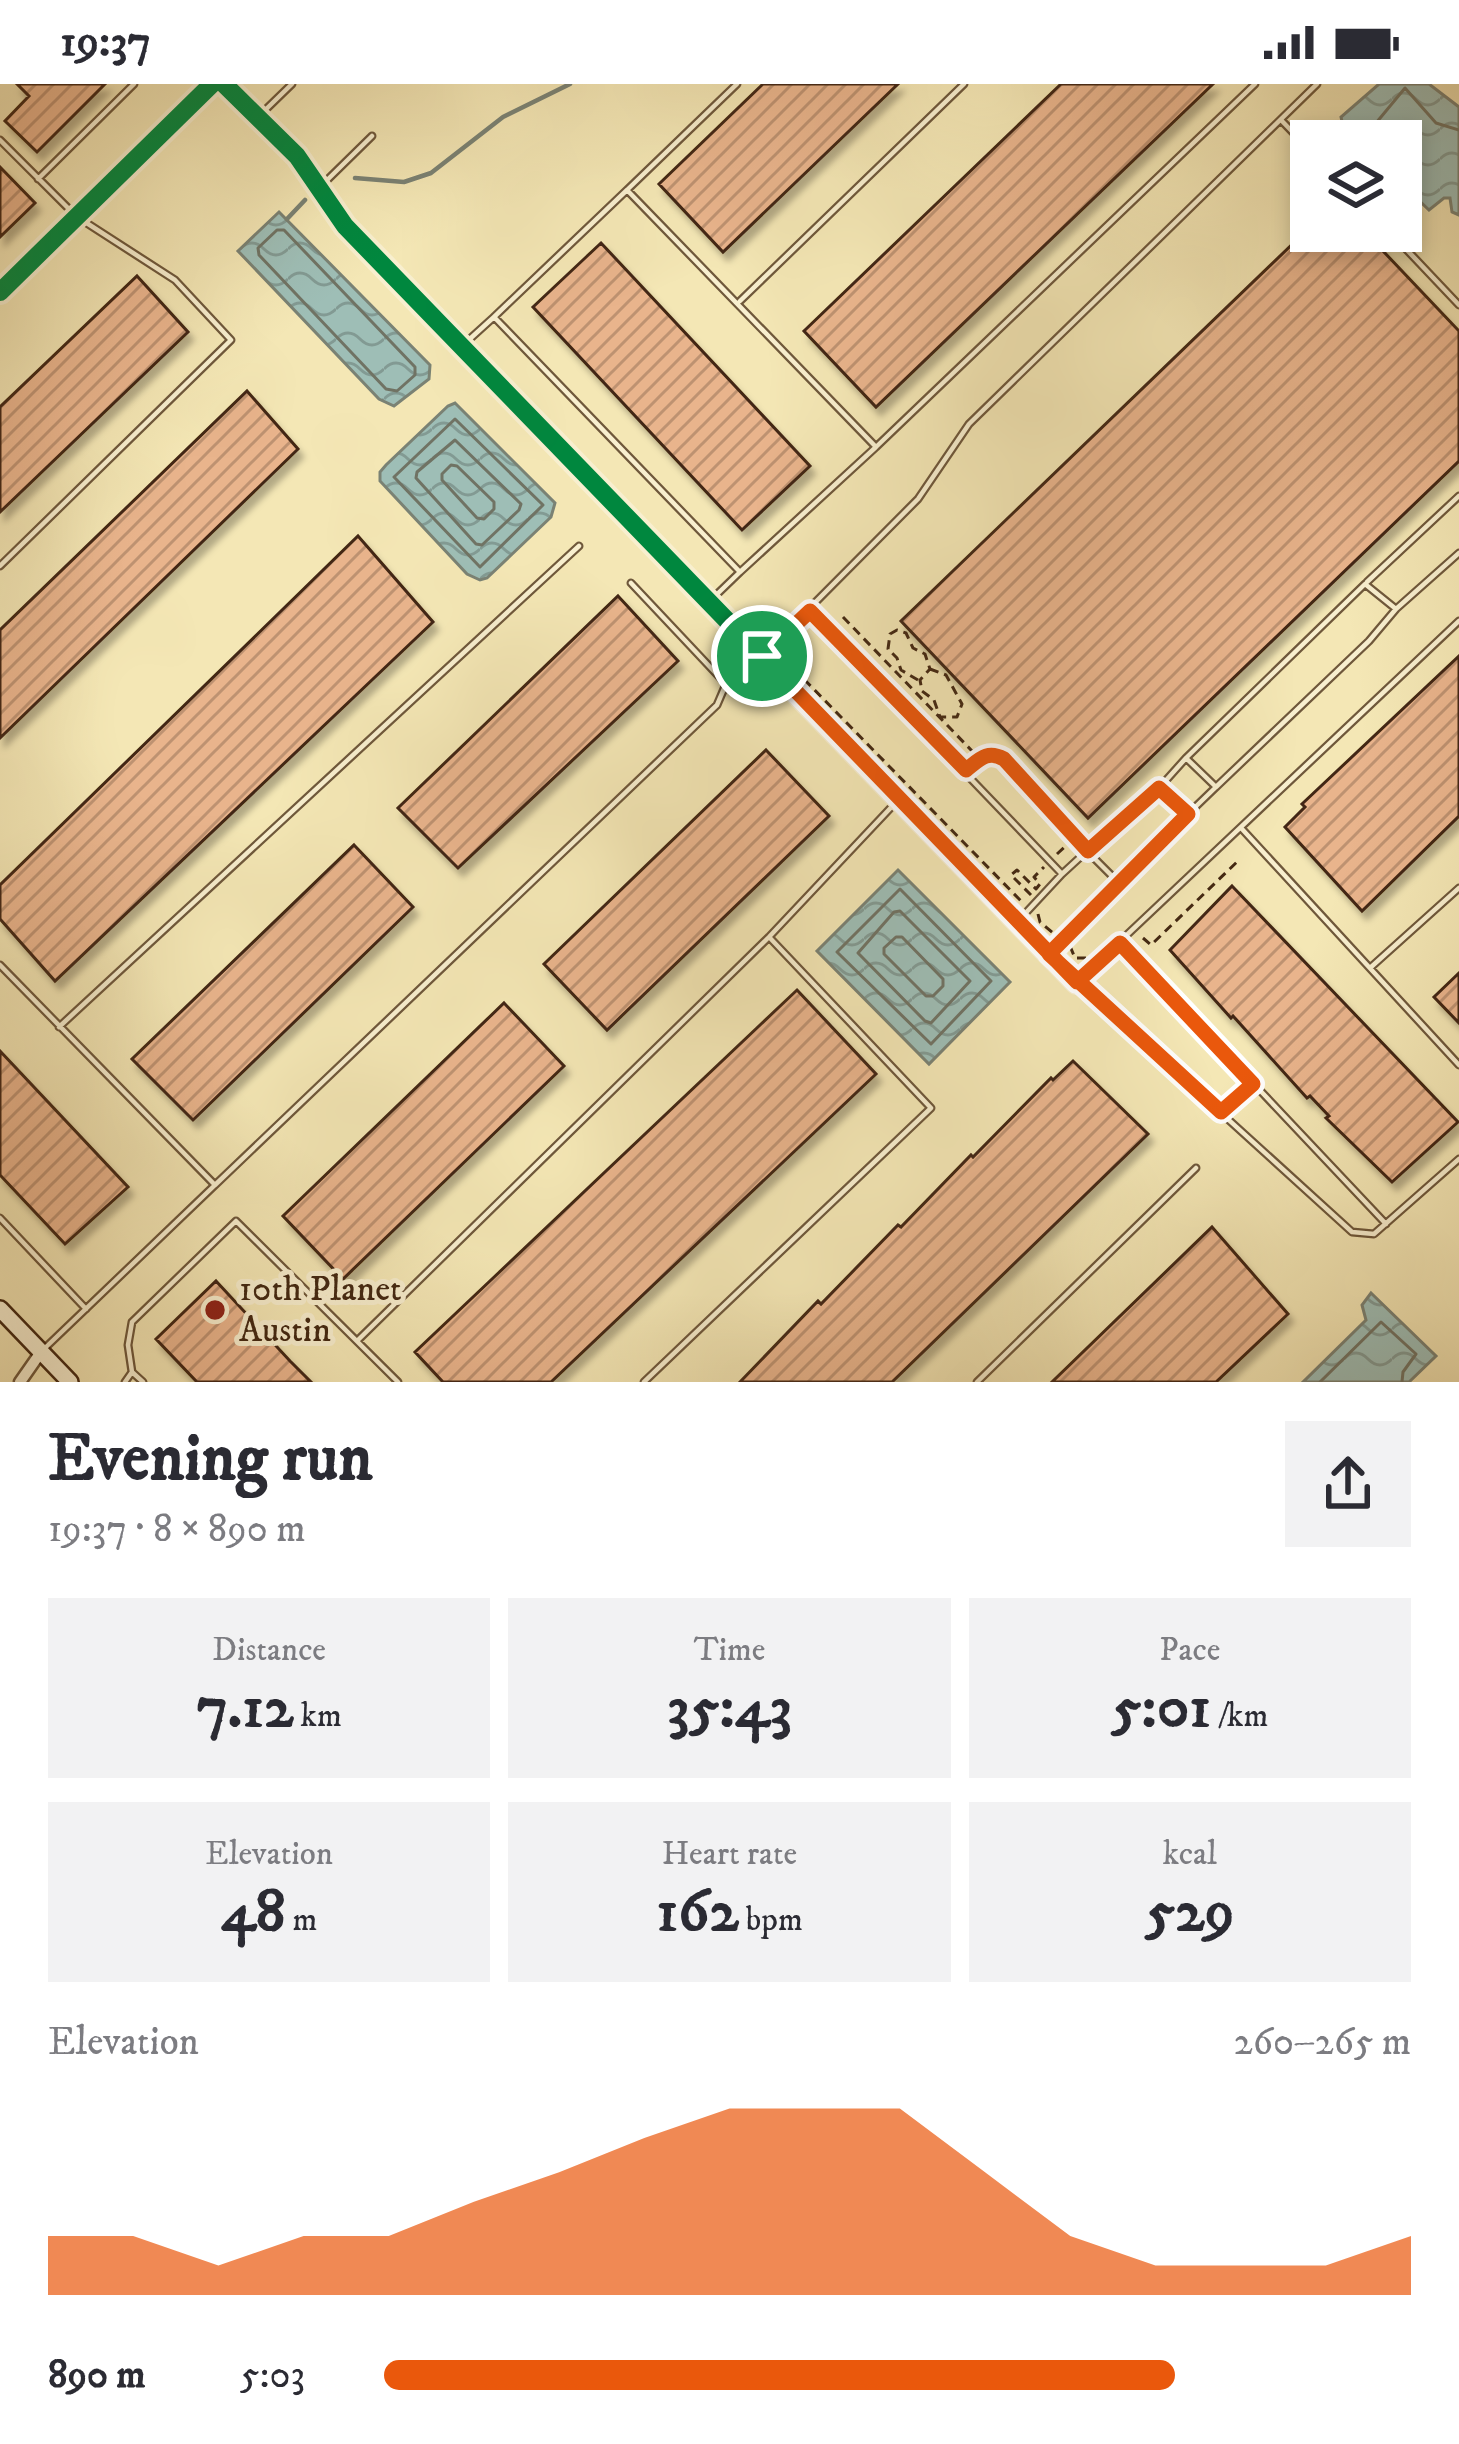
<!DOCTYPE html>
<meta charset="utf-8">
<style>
:root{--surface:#fff;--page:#f2f2f3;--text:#2b2b33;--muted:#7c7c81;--accent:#ea580c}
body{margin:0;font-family:"IM FELL DW Pica",serif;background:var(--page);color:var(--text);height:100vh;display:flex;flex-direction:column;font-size:45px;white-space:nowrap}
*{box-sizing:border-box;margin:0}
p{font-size:39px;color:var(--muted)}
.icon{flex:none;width:66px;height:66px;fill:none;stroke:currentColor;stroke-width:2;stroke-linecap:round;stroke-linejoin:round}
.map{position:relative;height:1298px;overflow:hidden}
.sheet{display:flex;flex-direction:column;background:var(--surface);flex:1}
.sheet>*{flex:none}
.tools{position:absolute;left:1290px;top:36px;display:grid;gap:24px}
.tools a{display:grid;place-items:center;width:132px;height:132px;border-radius:0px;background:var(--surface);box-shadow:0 6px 18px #0003;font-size:60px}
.pin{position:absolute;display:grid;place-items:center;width:102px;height:102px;color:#fff;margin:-51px;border:6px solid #fff;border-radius:50%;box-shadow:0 3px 12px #0007}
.round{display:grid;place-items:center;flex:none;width:126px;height:126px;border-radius:0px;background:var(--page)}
.headline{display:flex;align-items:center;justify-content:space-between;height:204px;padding:0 48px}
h1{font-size:66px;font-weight:700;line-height:90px}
.metrics{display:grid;grid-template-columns:repeat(3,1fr);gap:18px;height:204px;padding:12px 48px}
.metrics div{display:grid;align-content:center;border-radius:0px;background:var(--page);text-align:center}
.metrics b{font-size:60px;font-weight:700}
.metrics small{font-size:33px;font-weight:400}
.metrics p{font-size:33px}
.chart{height:336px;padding:24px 48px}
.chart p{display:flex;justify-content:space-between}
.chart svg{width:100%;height:216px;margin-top:12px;fill:var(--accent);opacity:.7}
ul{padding:0 48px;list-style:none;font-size:39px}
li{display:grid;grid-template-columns:192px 144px 1fr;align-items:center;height:90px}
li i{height:30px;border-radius:15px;background:var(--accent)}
.status{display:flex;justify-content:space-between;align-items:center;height:84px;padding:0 60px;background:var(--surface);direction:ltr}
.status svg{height:33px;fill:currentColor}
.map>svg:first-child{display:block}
.water{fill:url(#water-waves);stroke:#7a8274;stroke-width:3}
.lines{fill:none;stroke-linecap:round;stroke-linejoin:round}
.shore{stroke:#707364;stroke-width:3}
.stream{stroke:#7a8274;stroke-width:4.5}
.building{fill:url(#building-hatch);stroke:#432812;stroke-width:3;filter:url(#shadow)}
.lane-casing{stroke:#6f583b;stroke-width:9}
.street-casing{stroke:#6f583b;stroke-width:15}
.secondary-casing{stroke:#432812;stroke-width:20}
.path{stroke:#432812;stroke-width:3;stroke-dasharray:9 6;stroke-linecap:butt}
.lane{stroke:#f8efcf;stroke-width:4.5}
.street{stroke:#f8efcf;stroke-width:10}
.secondary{stroke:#f8efcf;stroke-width:15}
.cycleway-casing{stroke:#f8efcf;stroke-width:26}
.cycleway{stroke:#00873e;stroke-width:18}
.route-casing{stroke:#fff;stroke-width:24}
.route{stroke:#ea580c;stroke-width:15}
.poi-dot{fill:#8f2418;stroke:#f8efcf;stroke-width:4.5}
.labels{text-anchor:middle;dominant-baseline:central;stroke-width:10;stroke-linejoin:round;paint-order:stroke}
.poi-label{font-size:36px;fill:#432812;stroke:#f8efcf;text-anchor:start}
</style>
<div class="status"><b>19:37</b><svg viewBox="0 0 49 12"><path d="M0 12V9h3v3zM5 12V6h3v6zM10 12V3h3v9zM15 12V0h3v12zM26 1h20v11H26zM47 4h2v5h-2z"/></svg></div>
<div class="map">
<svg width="1459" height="1298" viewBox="0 0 1459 1298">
<defs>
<pattern id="water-waves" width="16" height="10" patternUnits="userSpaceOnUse" patternTransform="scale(3)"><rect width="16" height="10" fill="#9ebeb6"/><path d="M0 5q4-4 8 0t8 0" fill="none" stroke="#829a93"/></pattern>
<pattern id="building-hatch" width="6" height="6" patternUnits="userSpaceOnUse" patternTransform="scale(3)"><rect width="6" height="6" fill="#e9b48c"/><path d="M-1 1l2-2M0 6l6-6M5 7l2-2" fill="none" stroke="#be9271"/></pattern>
<filter id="shadow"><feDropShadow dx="5" dy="8" stdDeviation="3" flood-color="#0004"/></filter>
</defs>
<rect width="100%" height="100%" fill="#f4e7b5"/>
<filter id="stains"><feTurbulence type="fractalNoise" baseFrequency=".00167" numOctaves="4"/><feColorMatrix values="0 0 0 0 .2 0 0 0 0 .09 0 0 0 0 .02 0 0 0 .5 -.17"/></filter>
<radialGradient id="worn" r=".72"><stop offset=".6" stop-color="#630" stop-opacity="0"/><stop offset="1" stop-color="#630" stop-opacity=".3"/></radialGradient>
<path class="water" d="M 1379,0 L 1429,0 L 1459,23 L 1459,131 L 1452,128 L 1450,114 L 1444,114 L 1429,126 L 1401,99 L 1401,57 L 1355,57 L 1344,46 L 1341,33 Z
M 279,128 L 430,281 L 429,295 L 394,322 L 379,315 L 238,167 Z
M 455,319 L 555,419 L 551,433 L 487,494 L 480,496 L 467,490 L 380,397 L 380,388 L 386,381 L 448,322 Z
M 898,786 L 1010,898 L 929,980 L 817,867 Z
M 1371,1209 L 1436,1272 L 1409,1298 L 1303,1298 L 1366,1236 L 1362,1221 Z"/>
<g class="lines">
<path class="shore" d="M 1378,57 L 1376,39 L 1405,4 L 1436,39 L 1459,46
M 277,146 L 284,146 L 415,283 L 415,291 L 397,307 L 386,305 L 259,171 L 258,164 Z
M 455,335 L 543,421 L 480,483 L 394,393 Z
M 455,356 L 521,420 L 519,426 L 482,461 L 476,460 L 416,394 L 417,388 Z
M 451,381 L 457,382 L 494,418 L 494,425 L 484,435 L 477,434 L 442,396 L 442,390 Z
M 900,805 L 991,897 L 931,960 L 837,868 Z
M 900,827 L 970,897 L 931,939 L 925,937 L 858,869 L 894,828 Z
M 896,853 L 902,853 L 943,895 L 943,902 L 933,912 L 926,912 L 884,870 L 884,864 Z
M 1320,1298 L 1381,1238 L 1416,1270 L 1403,1288 L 1402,1298"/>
<path class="stream" d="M 355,94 L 404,98 L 431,89 L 503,33 L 570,0
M 287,135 L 305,116"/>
</g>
<path class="building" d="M 17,0 L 105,0 L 37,68 L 5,37 L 29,12 Z
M 763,0 L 898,0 L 723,168 L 659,100 Z
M 1061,0 L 1213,0 L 876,323 L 804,247 Z
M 0,83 L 35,119 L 0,153 Z
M 1306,147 L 1364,147 L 1459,247 L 1459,377 L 1088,734 L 901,537 Z
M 601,159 L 810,382 L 742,446 L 533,223 Z
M 137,192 L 188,248 L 0,428 L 0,323 Z
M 247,307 L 298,365 L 0,654 L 0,546 Z
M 358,452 L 433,538 L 55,897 L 0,835 L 0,801 Z
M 618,512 L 678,577 L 458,784 L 398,724 Z
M 1459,572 L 1459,732 L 1362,827 L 1285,743 L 1305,723 L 1302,720 Z
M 766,666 L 829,732 L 607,946 L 544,880 Z
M 354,761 L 413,823 L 193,1036 L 132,975 Z
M 1232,802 L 1458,1038 L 1392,1098 L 1326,1034 L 1329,1032 L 1310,1012 L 1307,1014 L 1233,932 L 1231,934 L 1170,866 Z
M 1459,889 L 1459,939 L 1434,913 Z
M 797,906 L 876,990 L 551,1298 L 443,1298 L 415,1268 Z
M 504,919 L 564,982 L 343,1195 L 283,1132 Z
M 0,967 L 128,1103 L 65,1160 L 0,1091 Z
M 1073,977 L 1148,1050 L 892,1298 L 740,1298 L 818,1217 L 821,1220 L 898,1141 L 901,1143 L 971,1071 L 973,1073 L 1051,994 L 1053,996 Z
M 1212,1143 L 1288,1230 L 1216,1298 L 1052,1298 Z
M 216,1197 L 290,1277 L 311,1298 L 197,1298 L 156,1255 Z"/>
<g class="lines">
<g class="lane-casing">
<path id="lane" d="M 258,33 L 292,0
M 1282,37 L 1311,67
M 0,56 L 73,129
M 38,95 L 134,0
M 319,104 L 372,52
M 627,106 L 737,0
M 1389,147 L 1459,221
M 740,217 L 964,0
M 494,233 L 627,106 L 876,363 L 740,488
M 462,262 L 494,233 L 740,488 L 711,516
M 876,363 L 1255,0
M 0,482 L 231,256 L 175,196 L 82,136
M 1367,498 L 1459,412
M 1396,525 L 1459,469
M 810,527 L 1062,790 L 1087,767 L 1004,675 L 993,670 L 983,672 L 966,686
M 1459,537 L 1077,898 L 1352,1148 L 1374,1150 L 1459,1075
M 762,572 L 918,415 L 969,340 L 1317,0
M 1186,674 L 1365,500 L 1396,525 L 1369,557 L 1216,703
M 1160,703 L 1186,674 L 1216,703 L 1188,730
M 1242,745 L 1459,981
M 1021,834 L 1062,790
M 1121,861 L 1253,1000 L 1221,1028
M 1049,870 L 1188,730 L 1159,704 L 1087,767 L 1119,799
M 0,881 L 215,1101 L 45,1264
M 1370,884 L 1459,804
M 59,943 L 579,462
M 1254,1000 L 1386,1140
M 215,1101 L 717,621 L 726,600 L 631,499
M 0,1134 L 86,1225
M 357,1257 L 769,853 L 899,715
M 132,1288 L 143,1298
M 125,1298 L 132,1288 L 128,1261 L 132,1238 L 236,1137 L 398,1298
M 644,1298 L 931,1024 L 770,854
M 977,1298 L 1196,1084"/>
</g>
<g class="street-casing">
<path id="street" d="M 224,0 L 297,72 L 345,142 L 1077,898
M 20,1298 L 41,1268"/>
</g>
<g class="secondary-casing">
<path id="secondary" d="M 0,208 L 212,0
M 0,1225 L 70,1298"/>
</g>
<path class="path" d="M 738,528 L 760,542 L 777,536
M 843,533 L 973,668
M 797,557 L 790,571 L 793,584 L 1021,817
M 930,585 L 946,591 L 962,620 L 957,633 L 940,633 L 934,616 L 922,607 L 920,596 Z
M 918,596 L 901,586 L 897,574 L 888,565 L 890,550 L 897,546 L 906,549 L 913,564 L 925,570 L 930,585
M 1057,770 L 1069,759
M 1031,811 L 1011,791 L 1017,786 L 1036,805 L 1040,800 L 1034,793 L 1044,783
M 1038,830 L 1040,838 L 1053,849
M 1143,854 L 1151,861 L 1240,775
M 1070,862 L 1075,874 L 1087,874"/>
<use href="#lane" class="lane"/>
<use href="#street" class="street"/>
<use href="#secondary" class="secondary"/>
<g class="cycleway-casing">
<path id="cycleway" d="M 224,0 L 297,72 L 345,142 L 1077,898
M 0,208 L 212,0"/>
</g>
<use href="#cycleway" class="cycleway"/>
</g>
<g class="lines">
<g class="route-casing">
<path id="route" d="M 762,572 C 867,681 972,790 1077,898 L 1120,859 L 1253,1000 L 1221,1028 L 1049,870 L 1188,730 L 1159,704 L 1088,767 L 1004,675 C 987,666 980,675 966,686 L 810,527 L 762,572"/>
</g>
<use href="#route" class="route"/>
</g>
<circle class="poi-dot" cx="215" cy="1226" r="12"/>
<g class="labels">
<g class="poi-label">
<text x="239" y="1205">10th Planet<tspan x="239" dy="41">Austin</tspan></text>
</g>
</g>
<rect width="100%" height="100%" filter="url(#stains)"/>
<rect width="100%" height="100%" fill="url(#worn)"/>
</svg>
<div class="tools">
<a><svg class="icon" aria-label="layers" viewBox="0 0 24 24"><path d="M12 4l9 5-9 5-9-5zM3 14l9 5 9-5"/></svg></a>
</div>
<div class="pin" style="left:762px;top:572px;background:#1e9e55"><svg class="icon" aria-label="arrive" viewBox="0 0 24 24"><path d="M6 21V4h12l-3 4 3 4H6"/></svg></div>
</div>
<section class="sheet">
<div class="headline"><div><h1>Evening run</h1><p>19:37 · 8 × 890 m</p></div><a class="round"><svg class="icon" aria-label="share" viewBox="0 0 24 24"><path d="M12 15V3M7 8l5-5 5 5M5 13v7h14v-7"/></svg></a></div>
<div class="metrics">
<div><p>Distance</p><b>7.12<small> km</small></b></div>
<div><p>Time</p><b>35:43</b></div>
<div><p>Pace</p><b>5:01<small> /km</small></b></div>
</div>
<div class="metrics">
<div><p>Elevation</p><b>48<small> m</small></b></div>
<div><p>Heart rate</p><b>162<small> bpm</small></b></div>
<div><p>kcal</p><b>529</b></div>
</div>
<div class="chart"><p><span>Elevation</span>260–265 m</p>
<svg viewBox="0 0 160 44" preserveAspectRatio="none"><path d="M0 44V32L10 32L20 38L30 32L40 32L50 25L60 19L70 12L80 6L90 6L100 6L110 19L120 32L130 38L140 38L150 38L160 32V44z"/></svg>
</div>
<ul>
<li><b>890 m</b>5:03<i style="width:77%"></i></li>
</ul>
</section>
